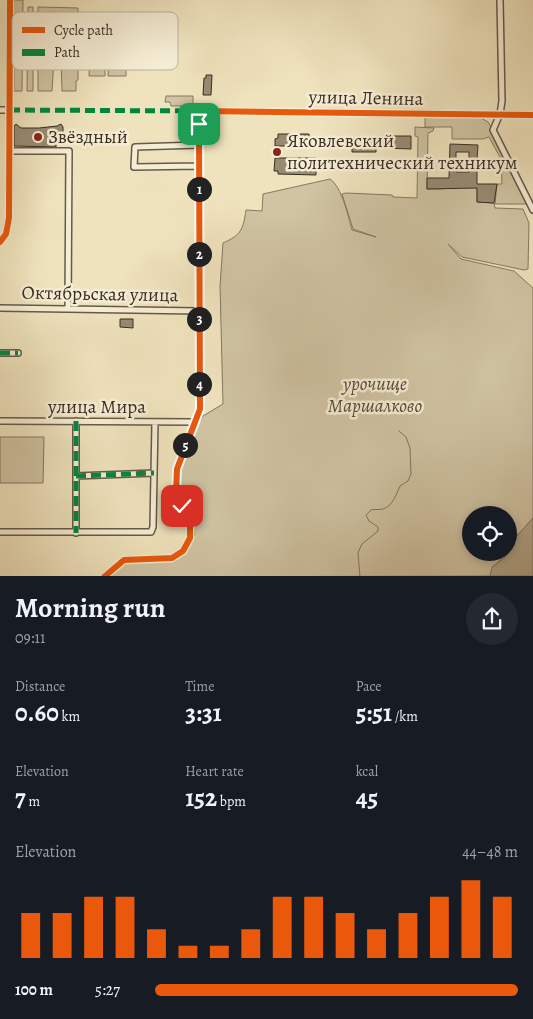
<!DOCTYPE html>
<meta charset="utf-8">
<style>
:root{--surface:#171b24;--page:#242831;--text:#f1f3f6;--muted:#9ea1a6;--accent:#ea580c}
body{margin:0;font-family:Alegreya,serif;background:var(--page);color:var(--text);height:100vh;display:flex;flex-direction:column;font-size:19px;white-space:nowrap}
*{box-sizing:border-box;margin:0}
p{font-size:16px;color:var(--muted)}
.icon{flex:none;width:28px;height:28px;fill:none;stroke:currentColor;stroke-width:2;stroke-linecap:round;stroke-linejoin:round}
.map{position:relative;height:576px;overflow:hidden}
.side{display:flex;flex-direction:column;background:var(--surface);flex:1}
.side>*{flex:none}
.tools{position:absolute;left:462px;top:506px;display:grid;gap:10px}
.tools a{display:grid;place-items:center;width:55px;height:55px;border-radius:50%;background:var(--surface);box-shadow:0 2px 8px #0003;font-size:25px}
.pin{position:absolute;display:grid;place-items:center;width:42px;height:42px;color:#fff;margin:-21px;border-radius:10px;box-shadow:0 2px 8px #0006}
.km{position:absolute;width:25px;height:25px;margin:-12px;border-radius:50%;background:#222;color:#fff;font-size:14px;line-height:25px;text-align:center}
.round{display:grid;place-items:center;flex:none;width:52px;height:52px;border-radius:26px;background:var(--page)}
.summary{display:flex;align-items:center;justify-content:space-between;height:85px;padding:0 15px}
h1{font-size:28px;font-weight:600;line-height:38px}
.stats{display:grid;grid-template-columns:repeat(3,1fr);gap:8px;height:85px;padding:5px 15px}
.stats div{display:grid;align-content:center}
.stats b{font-size:25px;font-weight:600}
.stats small{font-size:14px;font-weight:400}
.stats p{font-size:14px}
.chart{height:140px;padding:10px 15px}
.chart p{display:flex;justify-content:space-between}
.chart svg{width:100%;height:90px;margin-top:5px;stroke:var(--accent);stroke-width:6}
ul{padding:0 15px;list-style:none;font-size:16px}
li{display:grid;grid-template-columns:80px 60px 1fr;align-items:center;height:38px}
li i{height:12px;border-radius:6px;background:var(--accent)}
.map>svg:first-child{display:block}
.green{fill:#d0c4a3;stroke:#847862}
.water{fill:#b1a588;stroke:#81755f}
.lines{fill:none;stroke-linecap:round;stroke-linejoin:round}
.stream{stroke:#81755f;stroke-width:1}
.building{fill:#978b73;stroke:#382c22;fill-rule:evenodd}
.street-casing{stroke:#665a49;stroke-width:8}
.street{stroke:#f5edd4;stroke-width:5}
.quiet{stroke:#00873e;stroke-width:5;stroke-dasharray:10 5;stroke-linecap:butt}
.cycleway-casing{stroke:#f5edd4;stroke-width:9}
.cycleway{stroke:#e8590c;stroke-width:6}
.route-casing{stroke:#fff;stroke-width:10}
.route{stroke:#ea580c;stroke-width:6}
.poi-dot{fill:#8f2418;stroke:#f5edd4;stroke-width:2}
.labels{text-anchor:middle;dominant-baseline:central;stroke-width:5;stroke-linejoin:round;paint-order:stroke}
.street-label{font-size:19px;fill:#382c22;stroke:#f5edd4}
.poi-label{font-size:19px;fill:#382c22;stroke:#f5edd4;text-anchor:start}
.park-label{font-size:19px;font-style:italic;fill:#564a3c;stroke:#f5edd4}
.key{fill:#f5edd4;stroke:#bcb39f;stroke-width:1}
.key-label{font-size:14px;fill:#382c22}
</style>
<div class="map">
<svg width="533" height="577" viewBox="0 0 533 577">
<rect width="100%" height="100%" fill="#efe3bd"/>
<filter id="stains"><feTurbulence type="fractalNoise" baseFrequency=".004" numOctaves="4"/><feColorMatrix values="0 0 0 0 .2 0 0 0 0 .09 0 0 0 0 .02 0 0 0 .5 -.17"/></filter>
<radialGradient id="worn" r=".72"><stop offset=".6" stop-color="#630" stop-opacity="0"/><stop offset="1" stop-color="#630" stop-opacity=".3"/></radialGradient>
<path class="green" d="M 14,0 L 23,0 L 22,91 L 14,91 Z
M 28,7 L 33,7 L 33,91 L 27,91 Z
M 38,7 L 78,8 L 78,80 L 76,81 L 76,91 L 62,91 L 61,59 L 64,58 L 64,44 L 52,43 L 51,58 L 54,58 L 52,91 L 38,91 Z
M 90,55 L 105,55 L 105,76 L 89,76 Z
M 109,55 L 126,55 L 126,76 L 108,76 Z
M 166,96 L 193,96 L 193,106 L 171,106 L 170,102 L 165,102 Z
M 425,116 L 481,118 L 488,122 L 491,127 L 530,204 L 495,204 L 497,184 L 502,184 L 501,159 L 489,137 L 483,139 L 452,139 L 452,127 L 425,127 Z
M 415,127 L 434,128 L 433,131 L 428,133 L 427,189 L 443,189 L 443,183 L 477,188 L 477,202 L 494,203 L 495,208 L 523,209 L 529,223 L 528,269 L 524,270 L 462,257 L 448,244 L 461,259 L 514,271 L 533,288 L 533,518 L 516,537 L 513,546 L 509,551 L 509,515 L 471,515 L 471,552 L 508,553 L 493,567 L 490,576 L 111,577 L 127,561 L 175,561 L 195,534 L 177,487 L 182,461 L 191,437 L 203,416 L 223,404 L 220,286 L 223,243 C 241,235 243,230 246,210 L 262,211 L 263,194 L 330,179 C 342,187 348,216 352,230 L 376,237 L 353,229 L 342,194 L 346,193 L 392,195 L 393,197 L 417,198 L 418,137 L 415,136 Z
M 0,437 L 44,437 L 43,483 L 0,483 Z"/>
<path class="water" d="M 533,518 L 533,576 L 490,576 L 492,567 L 505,557 L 513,546 L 516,537 Z"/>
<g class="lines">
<path class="stream" d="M 360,577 L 358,553 L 362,544 L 378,531 L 378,527 L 369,521 L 366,515 L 371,510 C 375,509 379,510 383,509 C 392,507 397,493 400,486 L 408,481 L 411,474 L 410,448 L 406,437 L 399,431"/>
</g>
<path class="building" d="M 206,75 L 212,75 L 211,95 L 203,95 L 204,78 L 206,78 Z
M 16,124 L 21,128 L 39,128 L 57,126 L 61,124 L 63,127 L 63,139 L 56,138 L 56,147 L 14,146 L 14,126 Z
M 278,134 L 309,134 L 309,146 L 275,146 L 275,139 L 278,138 Z
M 383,136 L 411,136 L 411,149 L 383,148 Z
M 352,142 L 376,143 L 376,152 L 352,152 Z
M 450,144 L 478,145 L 477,160 L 484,160 L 484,166 L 477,166 L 477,184 L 497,184 L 494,203 L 477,202 L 477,188 L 427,189 L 427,178 L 449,178 ZM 456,152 L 469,152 L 469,172 L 456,172 Z
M 275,158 L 316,158 L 316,175 L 278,174 L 278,171 L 274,171 Z
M 120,319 L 133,319 L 133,328 L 120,327 Z"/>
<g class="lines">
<g class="street-casing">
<path id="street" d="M 500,0 L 502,101 L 500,114 L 493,130 L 533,210
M 0,110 L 10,110
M 199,145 L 135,147 L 134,167 L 199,166
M 10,151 L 69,151 L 68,309
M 0,242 L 6,234 L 9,218 L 10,0
M 0,308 L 199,311
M 0,353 L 18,353
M 0,421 L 194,422
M 76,421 L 76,533
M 76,476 L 154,473
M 0,532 L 151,532 L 153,527 L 155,422
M 104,577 L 124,560 L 172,558 L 183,551 L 190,538 L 190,526 L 176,494 L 177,469 L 200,409 L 199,111 L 533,115"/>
</g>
<use href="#street" class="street"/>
<path class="quiet" d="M 10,110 L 199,111
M 0,353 L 18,353
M 76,421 L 76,533
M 76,476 L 154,473"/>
<g class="cycleway-casing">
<path id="cycleway" d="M 0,242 L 6,234 L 9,218 L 10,0
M 104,577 L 124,560 L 172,558 L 183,551 L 190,538 L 190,526 L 176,494 L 177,469 L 200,409 L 199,111 L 533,115"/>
</g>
<use href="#cycleway" class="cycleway"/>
</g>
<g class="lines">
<g class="route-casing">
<path id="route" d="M 182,506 L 176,494 L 177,469 L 200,409 L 199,124"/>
</g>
<use href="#route" class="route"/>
</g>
<g class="poi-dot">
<circle cx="38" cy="137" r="5"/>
<circle cx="277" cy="152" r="5"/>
</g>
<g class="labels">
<g class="street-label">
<text transform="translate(366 98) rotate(1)">улица Ленина</text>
<text transform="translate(100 294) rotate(1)">Октябрьская улица</text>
<text x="97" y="407">улица Мира</text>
</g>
<g class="poi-label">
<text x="48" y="137">Звёздный</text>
<text x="287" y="141">Яковлевский<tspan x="287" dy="22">политехнический техникум</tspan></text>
</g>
<g class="park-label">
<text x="375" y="384">урочище<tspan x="375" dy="22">Маршалково</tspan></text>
</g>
</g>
<rect x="12" y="12" width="166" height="58" rx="8" class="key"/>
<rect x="22" y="27" width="23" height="6" fill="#e8590c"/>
<rect x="22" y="49" width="23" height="7" fill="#00873e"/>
<g class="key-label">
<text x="54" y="35">Cycle path</text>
<text x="54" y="57">Path</text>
</g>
<rect width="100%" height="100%" filter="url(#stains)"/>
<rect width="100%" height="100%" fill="url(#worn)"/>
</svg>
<div class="tools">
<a><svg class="icon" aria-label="locate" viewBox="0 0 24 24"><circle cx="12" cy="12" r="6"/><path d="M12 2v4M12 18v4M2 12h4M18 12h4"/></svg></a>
</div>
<div class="pin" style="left:199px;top:124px;background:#1e9e55"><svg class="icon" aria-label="arrive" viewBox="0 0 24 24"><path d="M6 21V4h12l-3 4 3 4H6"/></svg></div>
<div class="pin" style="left:182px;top:506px;background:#d93025"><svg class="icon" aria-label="check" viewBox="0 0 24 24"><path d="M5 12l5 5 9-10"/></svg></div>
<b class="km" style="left:199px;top:189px">1</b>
<b class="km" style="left:199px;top:254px">2</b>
<b class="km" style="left:199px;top:319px">3</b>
<b class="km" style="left:199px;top:384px">4</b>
<b class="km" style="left:185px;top:445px">5</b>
</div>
<section class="side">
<div class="summary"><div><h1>Morning run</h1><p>09:11</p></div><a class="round"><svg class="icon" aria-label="share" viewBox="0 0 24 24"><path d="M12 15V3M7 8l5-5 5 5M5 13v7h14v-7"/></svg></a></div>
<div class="stats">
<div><p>Distance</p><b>0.60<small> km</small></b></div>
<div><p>Time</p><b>3:31</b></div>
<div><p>Pace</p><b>5:51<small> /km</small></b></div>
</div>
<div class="stats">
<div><p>Elevation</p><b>7<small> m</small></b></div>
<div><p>Heart rate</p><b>152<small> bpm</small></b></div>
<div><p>kcal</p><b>45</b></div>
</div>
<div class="chart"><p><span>Elevation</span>44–48 m</p>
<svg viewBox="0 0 160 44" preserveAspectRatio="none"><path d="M5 44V22M15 44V22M25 44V14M35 44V14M45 44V30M55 44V38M65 44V38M75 44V30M85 44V14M95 44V14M105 44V22M115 44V30M125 44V22M135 44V14M145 44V6M155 44V14"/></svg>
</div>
<ul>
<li><b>100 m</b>5:27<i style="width:100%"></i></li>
</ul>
</section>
